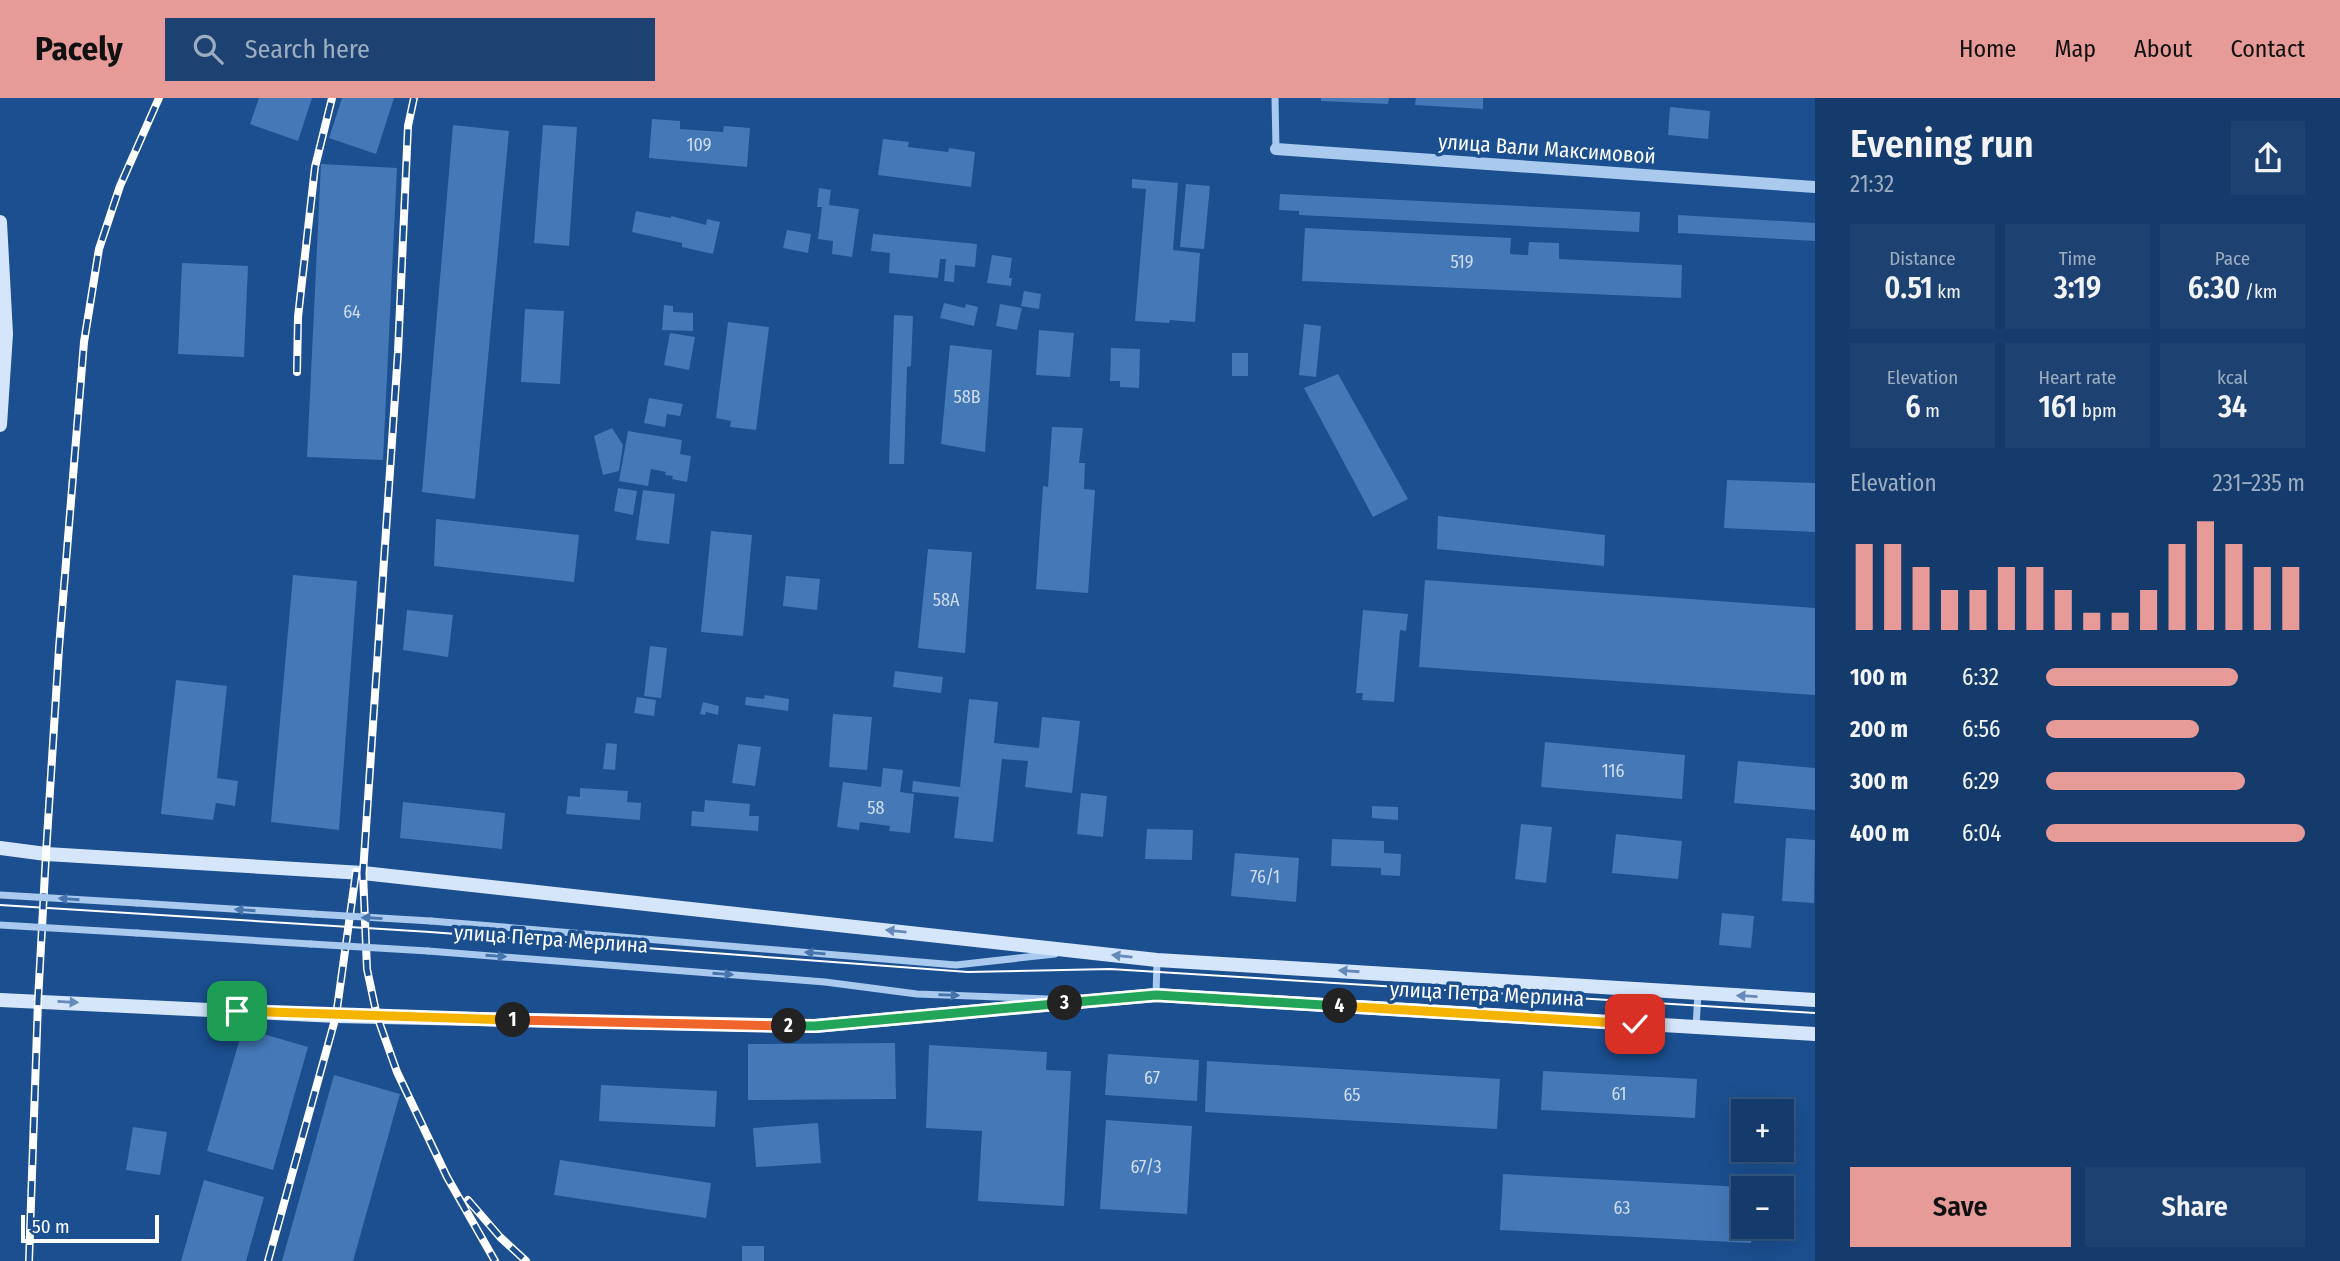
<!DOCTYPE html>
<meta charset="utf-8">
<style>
:root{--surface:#143b6b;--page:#1d4271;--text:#f1f3f6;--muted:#9dadc1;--line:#33557e;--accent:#e69b98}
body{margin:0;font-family:"Fira Sans Condensed",sans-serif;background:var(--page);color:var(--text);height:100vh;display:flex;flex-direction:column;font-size:26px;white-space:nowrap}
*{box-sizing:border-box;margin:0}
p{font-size:23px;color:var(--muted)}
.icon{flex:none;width:38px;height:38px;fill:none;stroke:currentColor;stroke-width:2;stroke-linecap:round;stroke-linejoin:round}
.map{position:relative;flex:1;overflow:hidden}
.panel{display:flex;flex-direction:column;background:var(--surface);width:525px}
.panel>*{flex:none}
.controls{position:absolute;left:1731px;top:1001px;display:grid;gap:14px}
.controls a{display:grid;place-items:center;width:63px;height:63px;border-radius:0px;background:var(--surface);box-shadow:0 7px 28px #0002,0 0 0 2px var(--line);font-size:35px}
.scale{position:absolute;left:21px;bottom:18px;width:138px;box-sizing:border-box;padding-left:7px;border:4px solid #fff;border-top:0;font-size:19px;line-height:24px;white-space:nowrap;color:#fff;-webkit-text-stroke:5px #1b4f8f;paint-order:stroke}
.pin{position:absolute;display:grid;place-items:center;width:60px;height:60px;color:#fff;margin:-30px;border-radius:14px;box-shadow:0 4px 10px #0006}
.km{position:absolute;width:35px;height:35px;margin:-18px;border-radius:50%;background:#222;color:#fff;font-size:19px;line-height:35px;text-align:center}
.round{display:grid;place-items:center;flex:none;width:74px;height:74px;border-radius:0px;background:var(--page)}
.summary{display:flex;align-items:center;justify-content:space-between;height:119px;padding:0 35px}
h1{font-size:38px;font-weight:600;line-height:52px}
.figures{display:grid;grid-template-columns:repeat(3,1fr);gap:10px;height:119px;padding:7px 35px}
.figures div{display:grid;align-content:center;border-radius:0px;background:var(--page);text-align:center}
.figures b{font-size:30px;font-weight:600}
.figures small{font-size:19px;font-weight:400}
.figures p{font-size:19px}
.chart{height:196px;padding:14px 35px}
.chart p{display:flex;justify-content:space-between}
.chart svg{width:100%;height:126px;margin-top:7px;stroke:var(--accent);stroke-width:6}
.button{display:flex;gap:14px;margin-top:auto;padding:14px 35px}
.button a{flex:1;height:80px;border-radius:0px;background:var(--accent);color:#111;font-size:28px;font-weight:600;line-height:80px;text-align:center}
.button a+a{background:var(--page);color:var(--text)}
ul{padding:0 35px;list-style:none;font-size:23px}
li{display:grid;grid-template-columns:112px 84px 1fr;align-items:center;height:52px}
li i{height:18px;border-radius:9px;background:var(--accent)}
header{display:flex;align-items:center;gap:42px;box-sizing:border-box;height:98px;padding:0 35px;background:var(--accent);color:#111}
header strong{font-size:33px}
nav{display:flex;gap:38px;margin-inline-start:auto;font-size:24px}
.search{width:490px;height:63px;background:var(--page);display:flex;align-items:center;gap:18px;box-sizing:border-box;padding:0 24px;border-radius:0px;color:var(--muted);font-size:26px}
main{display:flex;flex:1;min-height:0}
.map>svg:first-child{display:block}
.building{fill:#4478b7}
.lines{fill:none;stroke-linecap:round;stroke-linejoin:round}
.minor{stroke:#a9c9ee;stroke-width:7}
.tertiary{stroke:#a9c9ee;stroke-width:12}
.secondary{stroke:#d6e6fa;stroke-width:14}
.tram{stroke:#fff;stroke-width:2}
.rail-casing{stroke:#fff;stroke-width:8}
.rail{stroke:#1b4f8f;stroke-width:5;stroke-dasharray:16;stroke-linecap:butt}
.minor-bridge{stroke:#a9c9ee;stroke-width:7}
.oneway{fill:#4674ac}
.oneway2{fill:#668bba}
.split-1-casing{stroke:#fff;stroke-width:14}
.split-2-casing{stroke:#fff;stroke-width:14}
.split-3-casing{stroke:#fff;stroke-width:14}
.split-4-casing{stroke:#fff;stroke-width:14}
.split-5-casing{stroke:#fff;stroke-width:14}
.split-1{stroke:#f5b400;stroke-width:9}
.split-2{stroke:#f0652b;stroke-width:9}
.split-3{stroke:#22a559;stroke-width:9}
.split-4{stroke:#22a559;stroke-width:9}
.split-5{stroke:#f5b400;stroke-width:9}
.labels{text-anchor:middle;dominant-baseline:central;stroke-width:7;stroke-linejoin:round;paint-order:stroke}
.number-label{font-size:18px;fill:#d0dded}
.street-label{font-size:21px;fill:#fff;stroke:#1b4f8f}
</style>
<header>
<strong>Pacely</strong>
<div class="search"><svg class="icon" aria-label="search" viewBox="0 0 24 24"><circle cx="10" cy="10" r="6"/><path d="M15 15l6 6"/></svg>Search here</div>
<nav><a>Home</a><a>Map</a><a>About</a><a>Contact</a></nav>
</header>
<main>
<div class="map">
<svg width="1815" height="1163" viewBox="0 0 1815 1163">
<rect width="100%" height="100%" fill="#1b4f8f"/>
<path class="building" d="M 259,0 L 312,0 L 298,43 L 250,26 Z
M 342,0 L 394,0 L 376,56 L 329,40 Z
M 1321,0 L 1389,0 L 1388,6 L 1321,3 Z
M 1416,0 L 1483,0 L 1483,11 L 1415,7 Z
M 1670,9 L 1710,13 L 1708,41 L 1668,37 Z
M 652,21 L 680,23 L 680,31 L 723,34 L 724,28 L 750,30 L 747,69 L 649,60 Z
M 453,27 L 509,33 L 475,401 L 422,394 Z
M 543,27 L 577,29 L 569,148 L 534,145 Z
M 883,41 L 909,44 L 908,49 L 948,54 L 949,50 L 975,54 L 971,89 L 878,77 Z
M 321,66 L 397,70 L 383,362 L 307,359 Z
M 1132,81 L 1178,85 L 1173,152 L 1200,155 L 1195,224 L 1170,222 L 1169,225 L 1135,223 L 1146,91 L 1132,90 Z
M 1186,86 L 1210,88 L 1204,151 L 1180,149 Z
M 819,90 L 831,92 L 829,107 L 859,111 L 852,159 L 832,156 L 833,143 L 818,141 L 822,109 L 817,109 Z
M 1280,96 L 1640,114 L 1639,134 L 1299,117 L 1299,113 L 1279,112 Z
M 636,113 L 671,120 L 671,118 L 706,127 L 707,121 L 720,124 L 713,156 L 682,149 L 682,145 L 632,134 Z
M 1678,117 L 1815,125 L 1815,143 L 1678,135 Z
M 1305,130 L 1511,140 L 1510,156 L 1528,157 L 1529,144 L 1559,145 L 1559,161 L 1682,167 L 1681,200 L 1302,183 Z
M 787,132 L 811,136 L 808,155 L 783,150 Z
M 873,136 L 977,146 L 975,169 L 955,167 L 954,184 L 944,183 L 946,161 L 940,161 L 938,180 L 889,175 L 890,155 L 871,153 Z
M 992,157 L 1012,160 L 1009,180 L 1012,180 L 1011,188 L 987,185 Z
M 182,165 L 248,168 L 244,259 L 178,256 Z
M 1024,193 L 1041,196 L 1039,211 L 1021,208 Z
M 944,205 L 965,210 L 966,206 L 978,209 L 974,228 L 940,220 Z
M 1000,206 L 1022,210 L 1017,232 L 996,228 Z
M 664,207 L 673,208 L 673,214 L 693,215 L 693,233 L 662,232 Z
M 525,211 L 564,213 L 560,286 L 521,284 Z
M 894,217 L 913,218 L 911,268 L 907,269 L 904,366 L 889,366 Z
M 728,224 L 769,229 L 756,332 L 730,329 L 731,323 L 716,320 Z
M 1304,226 L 1321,228 L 1316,279 L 1299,277 Z
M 1039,232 L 1074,235 L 1070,279 L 1036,277 Z
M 670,235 L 695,239 L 689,272 L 664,267 Z
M 950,247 L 992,252 L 985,354 L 941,346 Z
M 1111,250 L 1140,251 L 1139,290 L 1120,289 L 1120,283 L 1110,283 Z
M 1232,255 L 1248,255 L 1248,278 L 1232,278 Z
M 1338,276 L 1408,401 L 1373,419 L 1304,290 Z
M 649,300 L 683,306 L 680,318 L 667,316 L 665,329 L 644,325 Z
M 1052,329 L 1083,330 L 1079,365 L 1085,365 L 1084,391 L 1095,392 L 1088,495 L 1036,491 L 1043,388 L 1048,389 Z
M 612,330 L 623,347 L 619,373 L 603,377 L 594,338 Z
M 628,333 L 682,342 L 680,356 L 691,358 L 687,384 L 672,381 L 673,378 L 665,377 L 666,374 L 651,371 L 648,388 L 619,383 Z
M 1727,382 L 1815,385 L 1815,434 L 1724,430 Z
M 618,390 L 637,393 L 633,417 L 614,413 Z
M 643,392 L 675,396 L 669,446 L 636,442 Z
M 1438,418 L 1605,437 L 1604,468 L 1437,451 Z
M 436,421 L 579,437 L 574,484 L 434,468 Z
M 711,433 L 752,437 L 743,538 L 701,534 Z
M 928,451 L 972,454 L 965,555 L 918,550 Z
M 293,477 L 357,483 L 339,732 L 271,724 Z
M 786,478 L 820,481 L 817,512 L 783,508 Z
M 1425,482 L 1815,510 L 1815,597 L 1419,569 Z
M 407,512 L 453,517 L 448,559 L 403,552 Z
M 1363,512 L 1408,516 L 1406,533 L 1400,532 L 1394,604 L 1362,602 L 1363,595 L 1356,595 Z
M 650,548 L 667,550 L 661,600 L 644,598 Z
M 895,573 L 943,579 L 941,595 L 893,589 Z
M 176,582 L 227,588 L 217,680 L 238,683 L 235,708 L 216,705 L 213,722 L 161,716 Z
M 765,597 L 789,601 L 788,613 L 745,607 L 746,599 L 764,601 Z
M 637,599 L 656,602 L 654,618 L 634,615 Z
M 969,601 L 998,604 L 994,645 L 1039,650 L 1042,619 L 1080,623 L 1072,695 L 1025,689 L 1028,663 L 1002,661 L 993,744 L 954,740 L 959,699 L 912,694 L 913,683 L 960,689 Z
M 703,604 L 719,608 L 718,617 L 706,614 L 705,617 L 700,616 Z
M 833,616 L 872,619 L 867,672 L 829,669 Z
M 1545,644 L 1685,657 L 1682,701 L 1541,689 Z
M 606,645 L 617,646 L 615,672 L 603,671 Z
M 738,646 L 761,649 L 755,688 L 732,685 Z
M 1738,663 L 1815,670 L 1815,712 L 1734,705 Z
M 883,670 L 903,672 L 900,694 L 914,696 L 910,735 L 889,733 L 890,728 L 860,724 L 859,732 L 837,729 L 843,684 L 881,689 Z
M 580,690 L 628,693 L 627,704 L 641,705 L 640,722 L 566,716 L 568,698 L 580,699 Z
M 1081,695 L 1107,698 L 1103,739 L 1077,736 Z
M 705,702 L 750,706 L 749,718 L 759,718 L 758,733 L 691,728 L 692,713 L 704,714 Z
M 403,704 L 505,715 L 502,751 L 400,740 Z
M 1372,708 L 1398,709 L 1398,722 L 1372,720 Z
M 1521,726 L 1552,729 L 1546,785 L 1515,781 Z
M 1147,731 L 1193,732 L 1192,762 L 1145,761 Z
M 1616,736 L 1682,743 L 1678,781 L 1612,775 Z
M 1786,740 L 1815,742 L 1814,805 L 1782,803 Z
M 1332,741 L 1384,743 L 1384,755 L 1401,756 L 1400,778 L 1381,777 L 1381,770 L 1331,768 Z
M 1235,755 L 1299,760 L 1296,804 L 1231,798 Z
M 1722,815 L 1754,818 L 1751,850 L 1719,847 Z
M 243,930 L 308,949 L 273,1072 L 207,1053 Z
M 895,945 L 896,1001 L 748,1002 L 748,946 Z
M 929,947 L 1047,954 L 1046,972 L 1071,973 L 1064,1108 L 978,1103 L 982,1033 L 926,1030 Z
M 1108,956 L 1199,962 L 1197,1003 L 1105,997 Z
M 1207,963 L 1500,981 L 1497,1031 L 1205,1014 Z
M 1543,973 L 1697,981 L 1695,1020 L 1541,1012 Z
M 334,977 L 400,996 L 353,1163 L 282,1163 Z
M 601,987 L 717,993 L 715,1029 L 599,1023 Z
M 1106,1022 L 1192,1028 L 1187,1116 L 1100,1111 Z
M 818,1025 L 821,1065 L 756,1069 L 753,1030 Z
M 133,1029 L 167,1034 L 160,1077 L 126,1072 Z
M 560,1062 L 711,1085 L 706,1120 L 554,1097 Z
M 1503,1076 L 1743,1089 L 1743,1129 L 1752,1129 L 1751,1145 L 1500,1132 Z
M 204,1082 L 264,1099 L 246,1163 L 181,1163 Z
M 742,1148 L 764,1148 L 764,1163 L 742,1163 Z"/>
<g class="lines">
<path class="minor" d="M 1275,0 L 1276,51
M 137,805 L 313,816
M 431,823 L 956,867 L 1055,856
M 137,835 L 311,846
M 428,853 L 825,884 L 917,896 L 1048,901
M 1156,897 L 1157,862
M 1696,929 L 1698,895"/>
<path class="tertiary" d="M 1276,51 L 1815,89"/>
<path class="secondary" d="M 0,124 L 6,236 L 0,327
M 0,750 L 46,756 L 363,775 L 1157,862 L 1815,902
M 0,902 L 336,918 L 815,928 L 1156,897 L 1815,936"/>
<path class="tram" d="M 0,807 L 430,834 L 968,874 L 1110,871 L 1815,915"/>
<g class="rail-casing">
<path id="rail" d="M 414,0 L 408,28 L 398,254 L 363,775 L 367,871 L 377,918 L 397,974 L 447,1079 L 495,1163
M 297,274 L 298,219 L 315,69 L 332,0
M 468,1102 L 500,1139 L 526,1163
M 29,1163 L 38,903 L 46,756 L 59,550 L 84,244 L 99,151 L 120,88 L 159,0
M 268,1163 L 336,918 L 356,774"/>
</g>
<use href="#rail" class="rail"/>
<path class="minor-bridge" d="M 0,797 L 137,805
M 313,816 L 431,823
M 0,827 L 137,835
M 311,846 L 428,853"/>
</g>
<defs><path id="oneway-solid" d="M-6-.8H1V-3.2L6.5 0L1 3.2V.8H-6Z" transform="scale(1.75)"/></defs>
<g class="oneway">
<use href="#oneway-solid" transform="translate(69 801) rotate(-176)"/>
<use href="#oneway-solid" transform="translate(245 812) rotate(-176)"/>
<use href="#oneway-solid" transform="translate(372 820) rotate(-177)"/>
<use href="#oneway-solid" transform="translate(815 855) rotate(-175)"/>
<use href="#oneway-solid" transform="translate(496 858) rotate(4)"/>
<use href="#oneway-solid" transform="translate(723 876) rotate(4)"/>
<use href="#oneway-solid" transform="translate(949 897) rotate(2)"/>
</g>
<g class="oneway2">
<use href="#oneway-solid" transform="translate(896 833) rotate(-174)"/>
<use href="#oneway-solid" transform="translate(1122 858) rotate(-174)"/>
<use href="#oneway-solid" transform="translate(1349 873) rotate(-176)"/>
<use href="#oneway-solid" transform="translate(1747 898) rotate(-177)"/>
<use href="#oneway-solid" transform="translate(68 904) rotate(3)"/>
</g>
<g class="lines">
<g class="split-1-casing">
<path id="split-1" d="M 237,913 L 513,922"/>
</g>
<g class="split-2-casing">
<path id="split-2" d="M 513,922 L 789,928"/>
</g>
<g class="split-3-casing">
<path id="split-3" d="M 789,928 L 815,928 L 1065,905"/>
</g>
<g class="split-4-casing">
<path id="split-4" d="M 1065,905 L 1156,897 L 1340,908"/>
</g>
<g class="split-5-casing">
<path id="split-5" d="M 1340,908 L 1635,926"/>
</g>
<use href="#split-1" class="split-1"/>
<use href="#split-2" class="split-2"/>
<use href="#split-3" class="split-3"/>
<use href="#split-4" class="split-4"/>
<use href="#split-5" class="split-5"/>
</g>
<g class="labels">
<g class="number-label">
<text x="699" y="47">109</text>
<text x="1462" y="164">519</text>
<text x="352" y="214">64</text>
<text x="967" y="299">58В</text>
<text x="946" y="502">58А</text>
<text x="1613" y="673">116</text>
<text x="876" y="710">58</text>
<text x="1265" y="779">76/1</text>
<text x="1152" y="980">67</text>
<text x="1619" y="996">61</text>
<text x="1352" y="997">65</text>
<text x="1146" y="1069">67/3</text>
<text x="1622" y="1110">63</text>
</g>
<g class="street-label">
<text transform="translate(1547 51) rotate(4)">улица Вали Максимовой</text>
<text transform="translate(551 841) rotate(4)">улица Петра Мерлина</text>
<text transform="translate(1487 896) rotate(3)">улица Петра Мерлина</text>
</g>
</g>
</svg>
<div class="controls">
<a>+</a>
<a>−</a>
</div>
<div class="scale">50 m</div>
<div class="pin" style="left:237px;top:913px;background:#1e9e55"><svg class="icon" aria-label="arrive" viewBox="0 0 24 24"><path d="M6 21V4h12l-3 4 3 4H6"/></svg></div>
<div class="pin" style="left:1635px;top:926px;background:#d93025"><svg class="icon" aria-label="check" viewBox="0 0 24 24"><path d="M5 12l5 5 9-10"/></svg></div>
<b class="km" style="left:513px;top:922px">1</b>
<b class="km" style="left:789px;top:928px">2</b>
<b class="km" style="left:1065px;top:905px">3</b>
<b class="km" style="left:1340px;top:908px">4</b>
</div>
<section class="panel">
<div class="summary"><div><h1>Evening run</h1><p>21:32</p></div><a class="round"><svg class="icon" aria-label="share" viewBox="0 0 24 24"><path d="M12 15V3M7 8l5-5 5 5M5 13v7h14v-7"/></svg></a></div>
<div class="figures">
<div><p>Distance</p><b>0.51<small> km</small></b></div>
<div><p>Time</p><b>3:19</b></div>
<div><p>Pace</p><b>6:30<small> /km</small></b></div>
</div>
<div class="figures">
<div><p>Elevation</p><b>6<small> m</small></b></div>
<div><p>Heart rate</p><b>161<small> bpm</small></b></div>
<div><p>kcal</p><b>34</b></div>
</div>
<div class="chart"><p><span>Elevation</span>231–235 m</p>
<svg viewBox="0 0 160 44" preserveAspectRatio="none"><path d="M5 44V14M15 44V14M25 44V22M35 44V30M45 44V30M55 44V22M65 44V22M75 44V30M85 44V38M95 44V38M105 44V30M115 44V14M125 44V6M135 44V14M145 44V22M155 44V22"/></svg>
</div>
<ul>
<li><b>100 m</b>6:32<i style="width:74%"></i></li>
<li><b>200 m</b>6:56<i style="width:59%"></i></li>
<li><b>300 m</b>6:29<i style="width:77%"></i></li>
<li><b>400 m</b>6:04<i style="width:100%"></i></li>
</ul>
<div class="button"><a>Save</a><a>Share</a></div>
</section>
</main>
